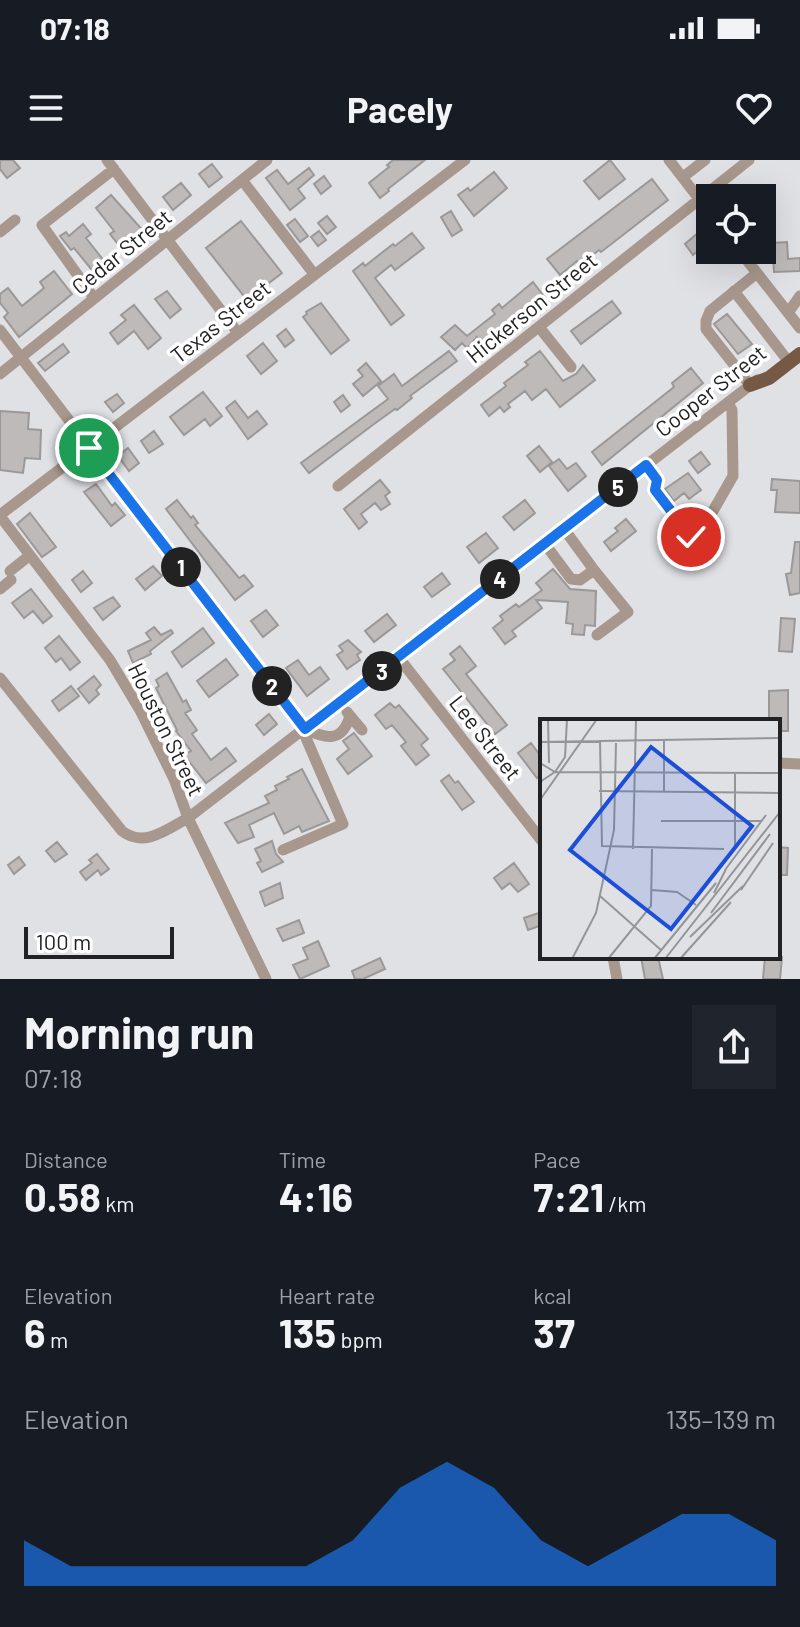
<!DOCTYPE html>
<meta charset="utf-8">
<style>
:root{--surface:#171b24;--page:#20242c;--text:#f1f3f6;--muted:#9ea1a6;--accent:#1a73e8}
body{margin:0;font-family:Barlow,sans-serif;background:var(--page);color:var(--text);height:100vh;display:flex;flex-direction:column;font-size:30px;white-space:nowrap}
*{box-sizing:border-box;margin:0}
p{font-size:26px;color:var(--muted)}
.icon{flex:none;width:44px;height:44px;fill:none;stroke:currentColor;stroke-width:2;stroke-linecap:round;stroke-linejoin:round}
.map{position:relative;height:819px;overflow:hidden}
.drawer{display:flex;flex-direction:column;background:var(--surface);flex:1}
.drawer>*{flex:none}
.tools{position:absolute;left:696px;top:24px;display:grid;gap:16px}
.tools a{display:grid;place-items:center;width:80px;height:80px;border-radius:0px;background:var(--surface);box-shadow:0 8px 32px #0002;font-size:40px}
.scale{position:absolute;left:24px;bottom:20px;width:150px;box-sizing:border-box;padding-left:8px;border:4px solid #222224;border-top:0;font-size:22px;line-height:28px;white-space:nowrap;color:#222224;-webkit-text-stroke:6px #fff;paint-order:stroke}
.pin{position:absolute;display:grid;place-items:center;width:68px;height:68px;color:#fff;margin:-34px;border:4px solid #fff;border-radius:50%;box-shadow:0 2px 8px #0007}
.km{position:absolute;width:40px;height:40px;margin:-20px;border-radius:50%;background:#222;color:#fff;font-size:22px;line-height:40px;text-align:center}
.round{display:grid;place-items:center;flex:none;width:84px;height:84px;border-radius:0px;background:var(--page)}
.overview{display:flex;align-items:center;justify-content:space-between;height:136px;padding:0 24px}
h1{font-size:44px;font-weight:700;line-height:60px}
.figures{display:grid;grid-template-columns:repeat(3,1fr);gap:12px;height:136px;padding:8px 24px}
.figures div{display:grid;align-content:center}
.figures b{font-size:40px;font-weight:700}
.figures small{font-size:22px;font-weight:400}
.figures p{font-size:22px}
.chart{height:224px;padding:16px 24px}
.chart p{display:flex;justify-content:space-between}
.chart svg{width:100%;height:144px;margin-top:8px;fill:var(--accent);opacity:.7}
.status{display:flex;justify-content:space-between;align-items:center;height:56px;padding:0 40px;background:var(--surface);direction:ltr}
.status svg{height:22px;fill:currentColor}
header{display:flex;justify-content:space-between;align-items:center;height:104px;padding:0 24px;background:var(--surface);font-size:36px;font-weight:700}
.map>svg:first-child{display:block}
.building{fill:#bebab9;stroke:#9c9897;stroke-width:2}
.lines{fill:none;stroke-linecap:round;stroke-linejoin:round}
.minor{stroke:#a7978c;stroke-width:11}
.major{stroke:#755945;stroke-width:14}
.route-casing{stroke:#fff;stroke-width:16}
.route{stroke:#1a73e8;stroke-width:10}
.labels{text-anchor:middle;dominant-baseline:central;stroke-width:7;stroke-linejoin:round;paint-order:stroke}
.street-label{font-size:22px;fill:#222224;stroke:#fff}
.inset-road{fill:none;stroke:#949598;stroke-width:2}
.view{fill:#1d4ed8;fill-opacity:0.15;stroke:#1d4ed8;stroke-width:4}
.inset-edge{fill:none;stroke:#222224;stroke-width:4}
</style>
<div class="status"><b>07:18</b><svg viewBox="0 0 49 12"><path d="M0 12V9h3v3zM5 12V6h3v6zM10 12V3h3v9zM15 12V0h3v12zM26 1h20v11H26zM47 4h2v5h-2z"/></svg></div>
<header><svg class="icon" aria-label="menu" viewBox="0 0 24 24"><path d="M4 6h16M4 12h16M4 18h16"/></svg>Pacely<svg class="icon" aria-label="heart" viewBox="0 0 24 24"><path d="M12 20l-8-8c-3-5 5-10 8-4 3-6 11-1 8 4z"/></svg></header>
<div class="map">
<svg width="800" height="819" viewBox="0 0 800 819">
<rect width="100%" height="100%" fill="#e0e1e5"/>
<path class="building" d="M 0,0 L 13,0 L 20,8 L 7,18 L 0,9 Z
M 393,0 L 425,0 L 388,29 L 389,31 L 380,38 L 369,23 L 389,7 L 387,5 Z
M 610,0 L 625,19 L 599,39 L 584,21 Z
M 212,4 L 222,17 L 209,27 L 199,14 Z
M 309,8 L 314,15 L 298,29 L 305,38 L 290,50 L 266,18 L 277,10 L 288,24 Z
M 494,12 L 507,28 L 474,56 L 458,35 L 468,28 L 470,31 Z
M 324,16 L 331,26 L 321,34 L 314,24 Z
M 652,19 L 668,40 L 601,92 L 599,90 L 580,105 L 577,101 L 560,115 L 547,99 Z
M 181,23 L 191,35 L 173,50 L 163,37 Z
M 111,35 L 146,74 L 124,92 L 110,74 L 114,71 L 96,48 Z
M 451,51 L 462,70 L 452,76 L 441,57 Z
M 327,56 L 336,67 L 327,74 L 318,63 Z
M 295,59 L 308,76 L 300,82 L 287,65 Z
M 241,61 L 282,113 L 247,140 L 206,88 Z
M 83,64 L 91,74 L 86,78 L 108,106 L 96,115 L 74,88 L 71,90 L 60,76 L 66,72 L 69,76 Z
M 319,71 L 326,80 L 318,86 L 311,77 Z
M 412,73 L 424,88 L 395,110 L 391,105 L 375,118 L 404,155 L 391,165 L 353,111 L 363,103 L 365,106 L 393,84 L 395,86 Z
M 698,73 L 707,84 L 693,95 L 685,84 Z
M 787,82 L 788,99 L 800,98 L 800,111 L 774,112 L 772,83 Z
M 54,111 L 72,134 L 19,177 L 4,157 L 8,153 L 0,143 L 0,134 L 8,128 L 22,146 L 44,128 L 40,122 Z
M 533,122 L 543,135 L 480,182 L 477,177 L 467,188 L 462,183 L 455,190 L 441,177 L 455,165 L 467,176 L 495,154 L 492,150 L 499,144 L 502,148 Z
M 167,131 L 181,149 L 170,158 L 155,139 Z
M 612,141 L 621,153 L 581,184 L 571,171 Z
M 321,143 L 349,180 L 331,194 L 303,157 L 307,154 L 306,152 Z
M 134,145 L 161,178 L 148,189 L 134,171 L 118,184 L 110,173 L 126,160 L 121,155 Z
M 727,154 L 752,184 L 738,194 L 714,164 Z
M 286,169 L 294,180 L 285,187 L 277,176 Z
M 263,183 L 277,201 L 261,214 L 247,196 Z
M 63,184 L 69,192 L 45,211 L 38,203 Z
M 449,191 L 457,201 L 410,236 L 412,238 L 397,250 L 395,249 L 374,264 L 309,313 L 301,303 L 388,239 L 378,226 L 394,214 L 402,226 Z
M 540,191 L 563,221 L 576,214 L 583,205 L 595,220 L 560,247 L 546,229 L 532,240 L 525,231 L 508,244 L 510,247 L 504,252 L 500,247 L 489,256 L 481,245 L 506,226 L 504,223 L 528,205 L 525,202 Z
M 366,203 L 381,221 L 363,236 L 353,224 L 363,216 L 358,210 Z
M 691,208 L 703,223 L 602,305 L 592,292 L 674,227 L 672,223 Z
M 203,232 L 222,256 L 210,266 L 205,259 L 184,275 L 170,257 Z
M 117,234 L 124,243 L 113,252 L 105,242 Z
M 343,235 L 350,245 L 341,252 L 334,242 Z
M 235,241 L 248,258 L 257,251 L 267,264 L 248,279 L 226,248 Z
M 0,251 L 29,253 L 28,269 L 41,270 L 40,299 L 25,298 L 23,313 L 0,310 Z
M 154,271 L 163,284 L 149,293 L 141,281 Z
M 539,286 L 552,302 L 540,312 L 527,296 Z
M 128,288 L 139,303 L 129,311 L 118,296 Z
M 701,292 L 710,304 L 698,313 L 689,301 Z
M 559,299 L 567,309 L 576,303 L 586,316 L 568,331 L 549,306 Z
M 688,313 L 701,330 L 689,339 L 684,333 L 674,341 L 665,329 Z
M 772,319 L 800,321 L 800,353 L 775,352 L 777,330 L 771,330 Z
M 380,320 L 390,332 L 385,336 L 390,344 L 381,350 L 375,343 L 361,354 L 367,362 L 359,369 L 344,349 Z
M 96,324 L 112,346 L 115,343 L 125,355 L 111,366 L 84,332 Z
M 177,340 L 191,358 L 193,356 L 198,363 L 195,365 L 239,418 L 244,415 L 253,426 L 235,440 L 166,349 Z
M 525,340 L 535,353 L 514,370 L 503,357 Z
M 30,353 L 56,387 L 42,397 L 17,364 Z
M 626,359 L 636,371 L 611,391 L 604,382 L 618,371 L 615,368 Z
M 486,373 L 498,388 L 479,403 L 467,387 Z
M 795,382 L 800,382 L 800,433 L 790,435 L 786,414 L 791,413 Z
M 153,406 L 162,416 L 145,430 L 136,419 Z
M 553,409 L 570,429 L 596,431 L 595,466 L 585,465 L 584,475 L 572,474 L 573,464 L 566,463 L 568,442 L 536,440 L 542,448 L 512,471 L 516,476 L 505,484 L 493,468 L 503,460 L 500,456 L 516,444 L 519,447 L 542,430 L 536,423 Z
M 83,411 L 92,423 L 81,432 L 72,420 Z
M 442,413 L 450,424 L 432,437 L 424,427 Z
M 31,429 L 52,456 L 43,463 L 33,451 L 24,458 L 12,443 Z
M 113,437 L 120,446 L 103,460 L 94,448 Z
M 266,450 L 278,465 L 263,477 L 251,461 Z
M 387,454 L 396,465 L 374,482 L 365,471 Z
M 781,458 L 795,459 L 792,492 L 779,491 Z
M 154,467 L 161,475 L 171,470 L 173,473 L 150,491 L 151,494 L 133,503 L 128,491 L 151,480 L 146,473 Z
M 203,468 L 214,483 L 182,507 L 172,492 Z
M 59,476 L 80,502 L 70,510 L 61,498 L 56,502 L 45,488 Z
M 348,480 L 361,492 L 357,495 L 360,500 L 347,509 L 337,495 L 343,491 L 339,486 Z
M 460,486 L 476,506 L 466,514 L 507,565 L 495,574 L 443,509 L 455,500 L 450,494 Z
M 226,499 L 238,515 L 209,537 L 197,521 Z
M 298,500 L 309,515 L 320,507 L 329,519 L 307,536 L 286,508 Z
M 167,513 L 183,542 L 186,540 L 191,550 L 185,553 L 197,570 L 192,574 L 211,600 L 226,588 L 236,601 L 206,623 L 184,595 L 191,591 L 176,571 L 177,570 L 156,528 L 159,526 L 156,520 Z
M 94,516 L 101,525 L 96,530 L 99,534 L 89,543 L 78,529 Z
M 71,526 L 79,536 L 59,551 L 52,541 Z
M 788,530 L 788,571 L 778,571 L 778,561 L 769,561 L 769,531 Z
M 390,543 L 395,548 L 399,545 L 428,579 L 421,585 L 429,595 L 416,605 L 401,586 L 406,582 L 392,565 L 386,569 L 375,555 Z
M 269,554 L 277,564 L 264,575 L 256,565 Z
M 354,573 L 372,596 L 348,614 L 337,599 L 349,589 L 343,581 Z
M 531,583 L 542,598 L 542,614 L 537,618 L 518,593 Z
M 302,609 L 329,661 L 302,672 L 299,666 L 284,674 L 274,653 L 249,665 L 254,677 L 238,683 L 225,663 L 269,643 L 265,636 L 277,630 L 275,626 L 289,619 L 287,617 Z
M 449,615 L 455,623 L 458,621 L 474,642 L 462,650 L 441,621 Z
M 272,681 L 276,694 L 283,702 L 262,712 L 257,703 L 261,701 L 255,689 Z
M 57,682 L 67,694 L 55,702 L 46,691 Z
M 778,687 L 788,688 L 787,715 L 778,715 Z
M 97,694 L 109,709 L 101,715 L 98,710 L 86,720 L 80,712 L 92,703 L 89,700 Z
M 19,697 L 25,705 L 14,714 L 8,705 Z
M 514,703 L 529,724 L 518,732 L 510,723 L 502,729 L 494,718 Z
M 280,723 L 283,738 L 265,746 L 260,732 Z
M 542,752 L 542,765 L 528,770 L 524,758 Z
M 299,760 L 304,773 L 283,781 L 277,769 Z
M 318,781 L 329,806 L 300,819 L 293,805 L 308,799 L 303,788 Z
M 641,797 L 658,797 L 663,819 L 645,819 Z
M 765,797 L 782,797 L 780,819 L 763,819 Z
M 380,798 L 385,809 L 363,819 L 355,819 L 352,811 Z"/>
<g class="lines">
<path class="minor" d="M 107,0 L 238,173
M 669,0 L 710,53
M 683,17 L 705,0
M 242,20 L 314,114
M 0,72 L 15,60
M 739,90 L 800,168
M 734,131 L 785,197
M 94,138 L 42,65 L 114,9
M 788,153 L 800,136
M 539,167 L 571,207
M 0,170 L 305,569 C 326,579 342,583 350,556
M 0,214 L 267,0
M 750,225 L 706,169 L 706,161 L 710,151 L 757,113
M 646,305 L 657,320 L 655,330 L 691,377 L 713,351 L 733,316 L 732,250 L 728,243
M 338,326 L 749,0
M 0,355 L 465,0
M 0,356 L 110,500 L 141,552 L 174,619 L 188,658 L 266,819
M 545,384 L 571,419 L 580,420 L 594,410 L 564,369
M 594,410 L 628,452 L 597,475
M 10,411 L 29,396
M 0,429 L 11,420
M 399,498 L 542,681
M 0,518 L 122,671 C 144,688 166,670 188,658 L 757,220
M 347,552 L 362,570
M 778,603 L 800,604
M 283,690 L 343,664 L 303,571
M 613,797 L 617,819"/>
<path class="major" d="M 750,225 L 769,218 L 800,194"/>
</g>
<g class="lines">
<g class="route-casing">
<path id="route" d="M 89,288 L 305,569 L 646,305 L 657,320 L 655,330 L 691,377"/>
</g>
<use href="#route" class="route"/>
</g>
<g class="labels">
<g class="street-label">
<text transform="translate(121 91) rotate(-39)">Cedar Street</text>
<text transform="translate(531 147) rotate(-39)">Hickerson Street</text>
<text transform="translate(220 161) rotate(-38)">Texas Street</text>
<text transform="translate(710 230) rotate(-38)">Cooper Street</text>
<text transform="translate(167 569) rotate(64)">Houston Street</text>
<text transform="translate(486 577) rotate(52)">Lee Street</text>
</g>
</g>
<g transform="translate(540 559)">
<rect width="240" height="240" fill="#e0e1e5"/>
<path class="inset-road" d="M 8,0 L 9,44M 60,21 L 62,127 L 184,130M 0,23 L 240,19M 0,44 L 15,53 L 25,38 L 27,0M 0,63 L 15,53 L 240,54M 59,72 L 240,74M 124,73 L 124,22M 0,81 L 57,0M 121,102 L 221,102M 93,130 L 96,0M 195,130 L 195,54M 185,151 L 226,96M 112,171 L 137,173 L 156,186M 201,171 L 233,124M 174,174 L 186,150M 60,177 L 121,231M 171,194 L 230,115M 150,218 L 203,167M 32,240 L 56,194 L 74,111 L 76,24M 68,240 L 111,187 L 112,130M 114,240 L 176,164M 125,240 L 240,93M 140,240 L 191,183"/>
<path class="view" d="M 111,28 L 212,107 L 131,210 L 30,131 Z"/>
<rect width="240" height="240" class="inset-edge"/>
</g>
</svg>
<div class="tools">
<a><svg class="icon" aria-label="locate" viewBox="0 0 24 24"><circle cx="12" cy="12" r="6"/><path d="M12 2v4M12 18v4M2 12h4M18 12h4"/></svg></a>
</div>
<div class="scale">100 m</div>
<div class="pin" style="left:89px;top:288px;background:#1e9e55"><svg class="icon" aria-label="arrive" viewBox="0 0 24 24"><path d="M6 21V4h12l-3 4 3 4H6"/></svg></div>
<div class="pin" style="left:691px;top:377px;background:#d93025"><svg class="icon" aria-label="check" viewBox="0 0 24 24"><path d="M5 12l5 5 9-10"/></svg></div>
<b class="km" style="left:181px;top:407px">1</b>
<b class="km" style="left:272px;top:526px">2</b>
<b class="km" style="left:382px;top:511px">3</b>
<b class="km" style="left:500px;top:419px">4</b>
<b class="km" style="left:618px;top:327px">5</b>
</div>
<section class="drawer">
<div class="overview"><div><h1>Morning run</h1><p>07:18</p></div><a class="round"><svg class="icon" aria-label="share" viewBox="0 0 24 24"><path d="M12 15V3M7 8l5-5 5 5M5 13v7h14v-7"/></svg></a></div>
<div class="figures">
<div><p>Distance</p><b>0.58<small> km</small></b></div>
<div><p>Time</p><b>4:16</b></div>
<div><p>Pace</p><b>7:21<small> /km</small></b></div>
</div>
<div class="figures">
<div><p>Elevation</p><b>6<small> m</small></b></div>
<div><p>Heart rate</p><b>135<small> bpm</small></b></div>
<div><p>kcal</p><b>37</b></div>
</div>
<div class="chart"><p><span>Elevation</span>135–139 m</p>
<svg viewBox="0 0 160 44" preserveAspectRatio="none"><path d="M0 44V30L10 38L20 38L30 38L40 38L50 38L60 38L70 30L80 14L90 6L100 14L110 30L120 38L130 30L140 22L150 22L160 30V44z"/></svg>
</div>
</section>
